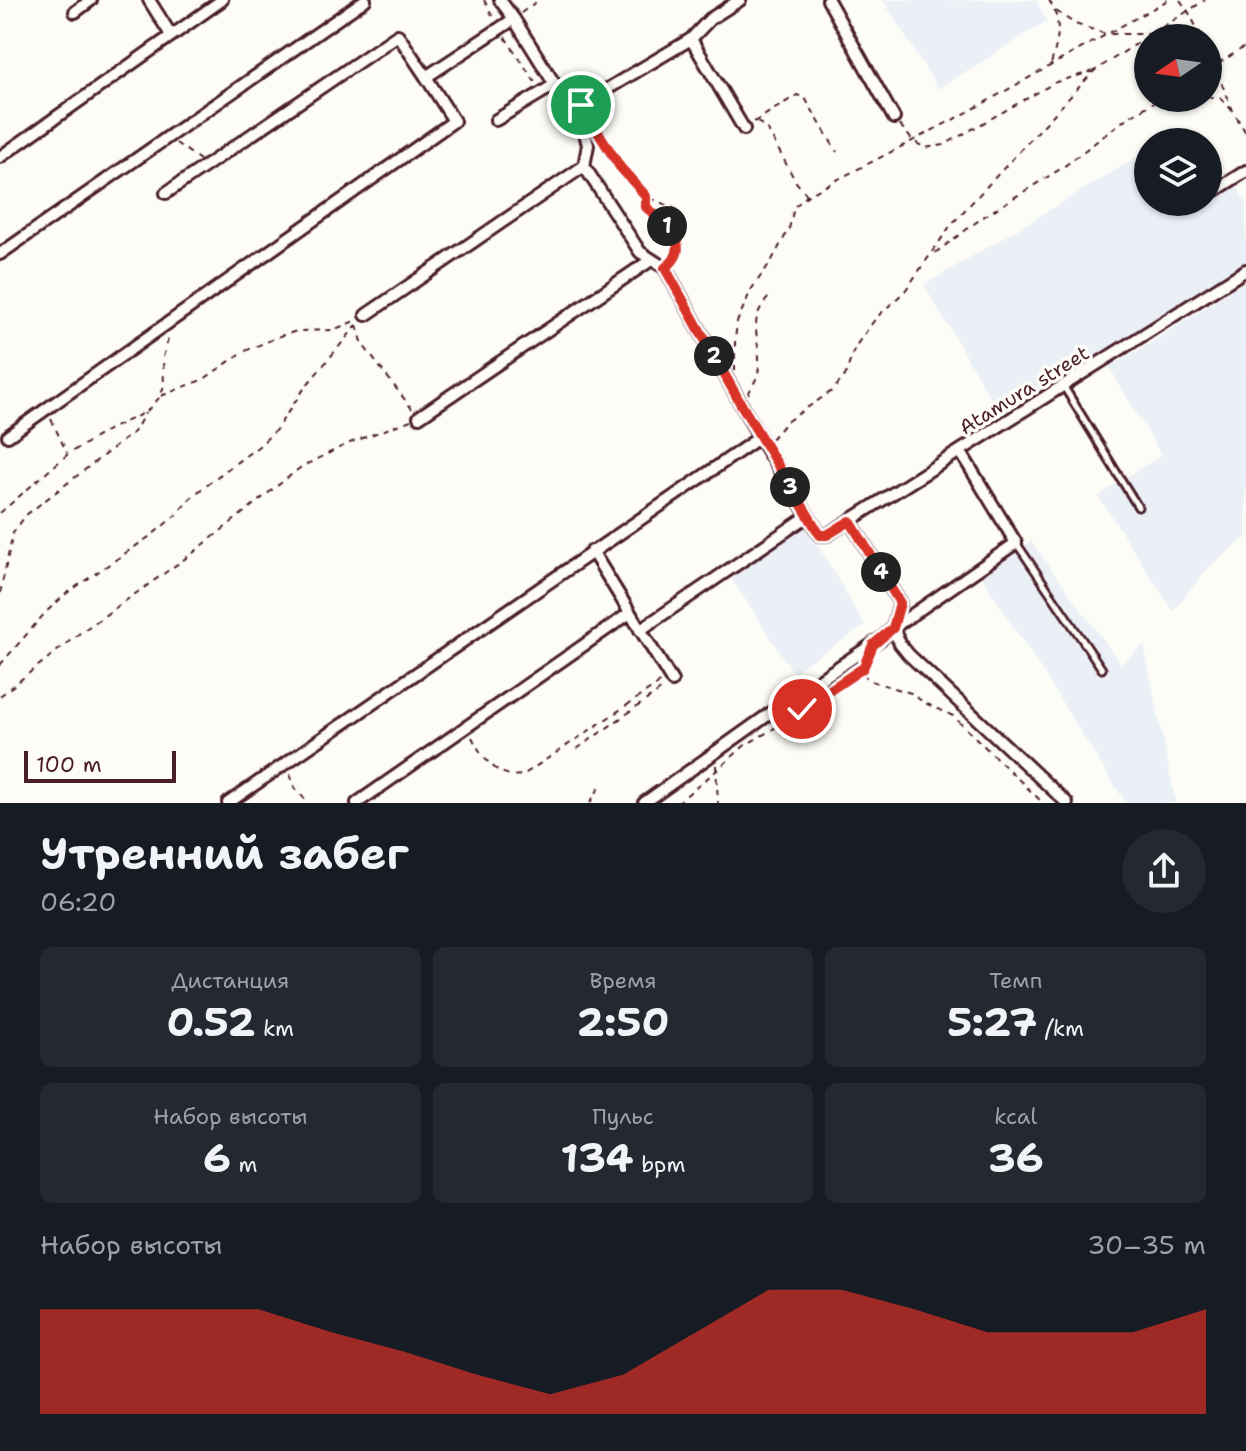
<!DOCTYPE html>
<html lang="ru">
<meta charset="utf-8">
<style>
:root{--surface:#171b24;--page:#242831;--text:#f1f3f6;--muted:#9ea1a6;--accent:#d93025}
body{margin:0;font-family:"Shantell Sans",sans-serif;background:var(--page);color:var(--text);height:100vh;display:flex;flex-direction:column;font-size:30px;white-space:nowrap}
*{box-sizing:border-box;margin:0}
p{font-size:26px;color:var(--muted)}
.icon{flex:none;width:44px;height:44px;fill:none;stroke:currentColor;stroke-width:2;stroke-linecap:round;stroke-linejoin:round}
.map{position:relative;height:803px;overflow:hidden}
.panel{display:flex;flex-direction:column;background:var(--surface);flex:1}
.panel>*{flex:none}
.needle{width:52px;rotate:257deg}
.tools{position:absolute;left:1134px;top:24px;display:grid;gap:16px}
.tools a{display:grid;place-items:center;width:88px;height:88px;border-radius:50%;background:var(--surface);box-shadow:0 2px 6px #0004;font-size:40px}
.scale{position:absolute;left:24px;bottom:20px;width:152px;box-sizing:border-box;padding-left:8px;border:4px solid #4a1f2b;border-top:0;font-size:22px;line-height:28px;white-space:nowrap;color:#4a1f2b;-webkit-text-stroke:6px #fdfcf7;paint-order:stroke}
.pin{position:absolute;display:grid;place-items:center;width:68px;height:68px;color:#fff;margin:-34px;border:4px solid #fff;border-radius:50%;box-shadow:0 2px 8px #0007}
.km{position:absolute;width:40px;height:40px;margin:-20px;border-radius:50%;background:#222;color:#fff;font-size:22px;line-height:40px;text-align:center}
.round{display:grid;place-items:center;flex:none;width:84px;height:84px;border-radius:42px;background:var(--page)}
.summary{display:flex;align-items:center;justify-content:space-between;height:136px;padding:0 40px}
h1{font-size:44px;font-weight:700;line-height:60px}
.stats{display:grid;grid-template-columns:repeat(3,1fr);gap:12px;height:136px;padding:8px 40px}
.stats div{display:grid;align-content:center;border-radius:12px;background:var(--page);text-align:center}
.stats b{font-size:40px;font-weight:700}
.stats small{font-size:22px;font-weight:400}
.stats p{font-size:22px}
.chart{height:224px;padding:16px 40px}
.chart p{display:flex;justify-content:space-between}
.chart svg{width:100%;height:144px;margin-top:8px;fill:var(--accent);opacity:.7}
.map>svg:first-child{display:block}
.built{fill:#ebf0f7}
.lines{fill:none;stroke-linecap:round;stroke-linejoin:round}
.service-casing{stroke:#4a1f2b;stroke-width:11}
.minor-casing{stroke:#4a1f2b;stroke-width:16}
.path{stroke:#4a1f2b;stroke-width:2;stroke-dasharray:6 6;stroke-linecap:butt}
.service{stroke:#fdfcf7;stroke-width:5}
.minor{stroke:#fdfcf7;stroke-width:10}
.route-casing{stroke:#fff;stroke-width:16}
.route{stroke:#d93025;stroke-width:10}
.labels{text-anchor:middle;dominant-baseline:central;stroke-width:7;stroke-linejoin:round;paint-order:stroke}
.street-label{font-size:20px;fill:#4a1f2b;stroke:#fdfcf7}
</style>
<div class="map">
<svg width="1246" height="803" viewBox="0 0 1246 803">
<rect width="100%" height="100%" fill="#fdfcf7"/>
<filter id="ink" filterUnits="userSpaceOnUse"><feTurbulence type="fractalNoise" baseFrequency=".0125" numOctaves="2"/><feDisplacementMap in="SourceGraphic" scale="16" xChannelSelector="R" yChannelSelector="G"/><feConvolveMatrix kernelMatrix="1 2 1 2 8 2 1 2 1" color-interpolation-filters="sRGB"/></filter>
<g filter="url(#ink)">
<path class="built" d="M 883,0 L 1036,0 L 1047,21 L 938,89 Z
M 1148,151 L 1148,202 L 1208,202 L 1208,192 L 1213,201 L 1236,185 L 1246,202 L 1246,261 L 1069,375 L 1001,416 L 924,285 Z
M 1246,280 L 1246,538 L 1207,569 L 1173,611 L 1098,496 L 1161,455 L 1109,367 L 1157,339 Z
M 804,525 L 819,547 L 865,626 L 793,672 L 729,575 Z
M 1031,541 L 1121,664 L 1144,644 L 1176,803 L 1126,803 L 981,576 Z"/>
<g class="lines">
<g class="service-casing">
<path id="service" d="M 1064,387 L 1138,507
M 1017,544 L 1102,669"/>
</g>
<g class="minor-casing">
<path id="minor" d="M 149,0 L 171,35
M 500,0 L 514,19 L 585,133 L 588,145 L 584,166 L 640,252 L 665,268 L 765,447 L 820,535 L 827,535 L 1246,270
M 828,0 L 894,118
M 75,12 L 91,0
M 691,39 L 744,129
M 572,110 L 691,39 L 710,19 L 740,0
M 496,120 L 556,84
M 0,157 L 222,0
M 1216,190 L 1246,171
M 166,193 L 398,35 L 426,77
M 0,254 L 365,0
M 366,315 L 584,166
M 419,417 L 651,260
M 8,436 L 454,121 L 426,77 L 514,19
M 960,451 L 1016,543 L 893,628 L 900,644 L 909,655 L 1067,803
M 592,551 L 672,681
M 640,630 L 808,516
M 228,803 L 760,437
M 357,803 L 630,613
M 644,803 L 782,705 L 882,638 L 893,628 L 900,603 L 850,521"/>
</g>
<path class="path" d="M 484,0 L 495,21
M 1049,0 C 1063,23 1058,40 1051,64
M 1180,0 L 1188,11 L 1202,38
M 1056,11 L 1075,24 L 1106,34 L 1151,34 L 1170,38
M 521,13 L 539,0
M 505,37 L 537,85
M 1208,50 L 1233,111 L 1246,133
M 1208,70 L 1246,46
M 1208,97 L 1220,98 L 1232,110
M 1158,102 L 1192,98
M 586,112 L 620,167 L 646,196 L 682,212
M 754,122 L 797,95 L 805,98 L 837,152
M 757,122 L 766,127 L 796,182 L 807,195
M 900,125 L 913,141 L 925,148 L 944,145 L 1056,82 L 1094,71
M 176,143 L 200,160
M 646,199 L 646,207 C 665,224 679,230 676,258 L 672,262
M 935,253 L 986,215 L 1062,168 L 1127,118 L 1161,98
M 357,325 L 363,345 L 412,409
M 735,371 L 735,340 L 737,322 L 751,290 L 772,260 L 789,229 L 794,207 L 808,195 L 966,113 L 1168,0
M 748,394 C 753,385 759,376 759,365 C 760,334 746,320 771,295
M 161,396 L 204,379 L 243,352 L 280,336 L 297,331 L 333,330 L 357,320
M 51,419 L 67,453
M 771,439 L 786,422 L 832,391 L 845,376 L 855,347 L 876,318 L 905,291 L 951,225 L 1094,71 L 1205,0
M 0,513 L 68,454 L 110,429 L 146,412 L 160,397 L 164,386 L 163,357 L 169,336
M 0,593 L 13,533 L 26,515 L 134,432 L 145,413
M 866,661 L 863,668 L 865,676 L 871,681 L 911,693 L 923,702 L 953,716 L 1043,803
M 0,665 L 46,612 L 67,593 L 152,535 L 176,515 L 190,499 L 206,485 L 259,446 L 275,431 L 306,386 L 357,325
M 0,696 L 80,633 L 193,553 L 301,467 L 347,444 L 411,420
M 472,737 C 482,757 496,779 523,775 L 657,685 L 661,680
M 577,749 L 665,687
M 716,765 L 718,803
M 290,774 L 295,788 L 308,803
M 590,803 L 602,783
M 677,803 L 716,771 L 744,746 L 773,729 L 862,669"/>
<use href="#service" class="service"/>
<use href="#minor" class="minor"/>
</g>
</g>
<g class="lines" filter="url(#ink)">
<g class="route-casing">
<path id="route" d="M 581,105 L 620,167 L 646,196 L 646,207 C 659,219 688,239 674,259 C 672,263 668,265 665,268 L 742,406 L 820,535 L 827,535 L 850,521 L 900,603 L 893,628 L 873,645 L 863,668 L 802,709"/>
</g>
<use href="#route" class="route"/>
</g>
<g class="labels">
<g class="street-label">
<text transform="translate(1024 390) rotate(-32)">Atamura street</text>
</g>
</g>
</svg>
<div class="tools">
<a><svg class="needle" viewBox="-14 -14 28 28"><path d="M0-13l5 13h-10z" fill="#e53935"/><path d="M0 13l5-13h-10z" fill="#9ea1a6"/></svg></a>
<a><svg class="icon" aria-label="layers" viewBox="0 0 24 24"><path d="M12 4l9 5-9 5-9-5zM3 14l9 5 9-5"/></svg></a>
</div>
<div class="scale">100 m</div>
<div class="pin" style="left:581px;top:105px;background:#1e9e55"><svg class="icon" aria-label="arrive" viewBox="0 0 24 24"><path d="M6 21V4h12l-3 4 3 4H6"/></svg></div>
<div class="pin" style="left:802px;top:709px;background:#d93025"><svg class="icon" aria-label="check" viewBox="0 0 24 24"><path d="M5 12l5 5 9-10"/></svg></div>
<b class="km" style="left:667px;top:226px">1</b>
<b class="km" style="left:714px;top:356px">2</b>
<b class="km" style="left:790px;top:487px">3</b>
<b class="km" style="left:881px;top:572px">4</b>
</div>
<section class="panel">
<div class="summary"><div><h1>Утренний забег</h1><p>06:20</p></div><a class="round"><svg class="icon" aria-label="share" viewBox="0 0 24 24"><path d="M12 15V3M7 8l5-5 5 5M5 13v7h14v-7"/></svg></a></div>
<div class="stats">
<div><p>Дистанция</p><b>0.52<small> km</small></b></div>
<div><p>Время</p><b>2:50</b></div>
<div><p>Темп</p><b>5:27<small> /km</small></b></div>
</div>
<div class="stats">
<div><p>Набор высоты</p><b>6<small> m</small></b></div>
<div><p>Пульс</p><b>134<small> bpm</small></b></div>
<div><p>kcal</p><b>36</b></div>
</div>
<div class="chart"><p><span>Набор высоты</span>30–35 m</p>
<svg viewBox="0 0 160 44" preserveAspectRatio="none"><path d="M0 44V12L10 12L20 12L30 12L40 19L50 25L60 32L70 38L80 32L90 19L100 6L110 6L120 12L130 19L140 19L150 19L160 12V44z"/></svg>
</div>
</section>
